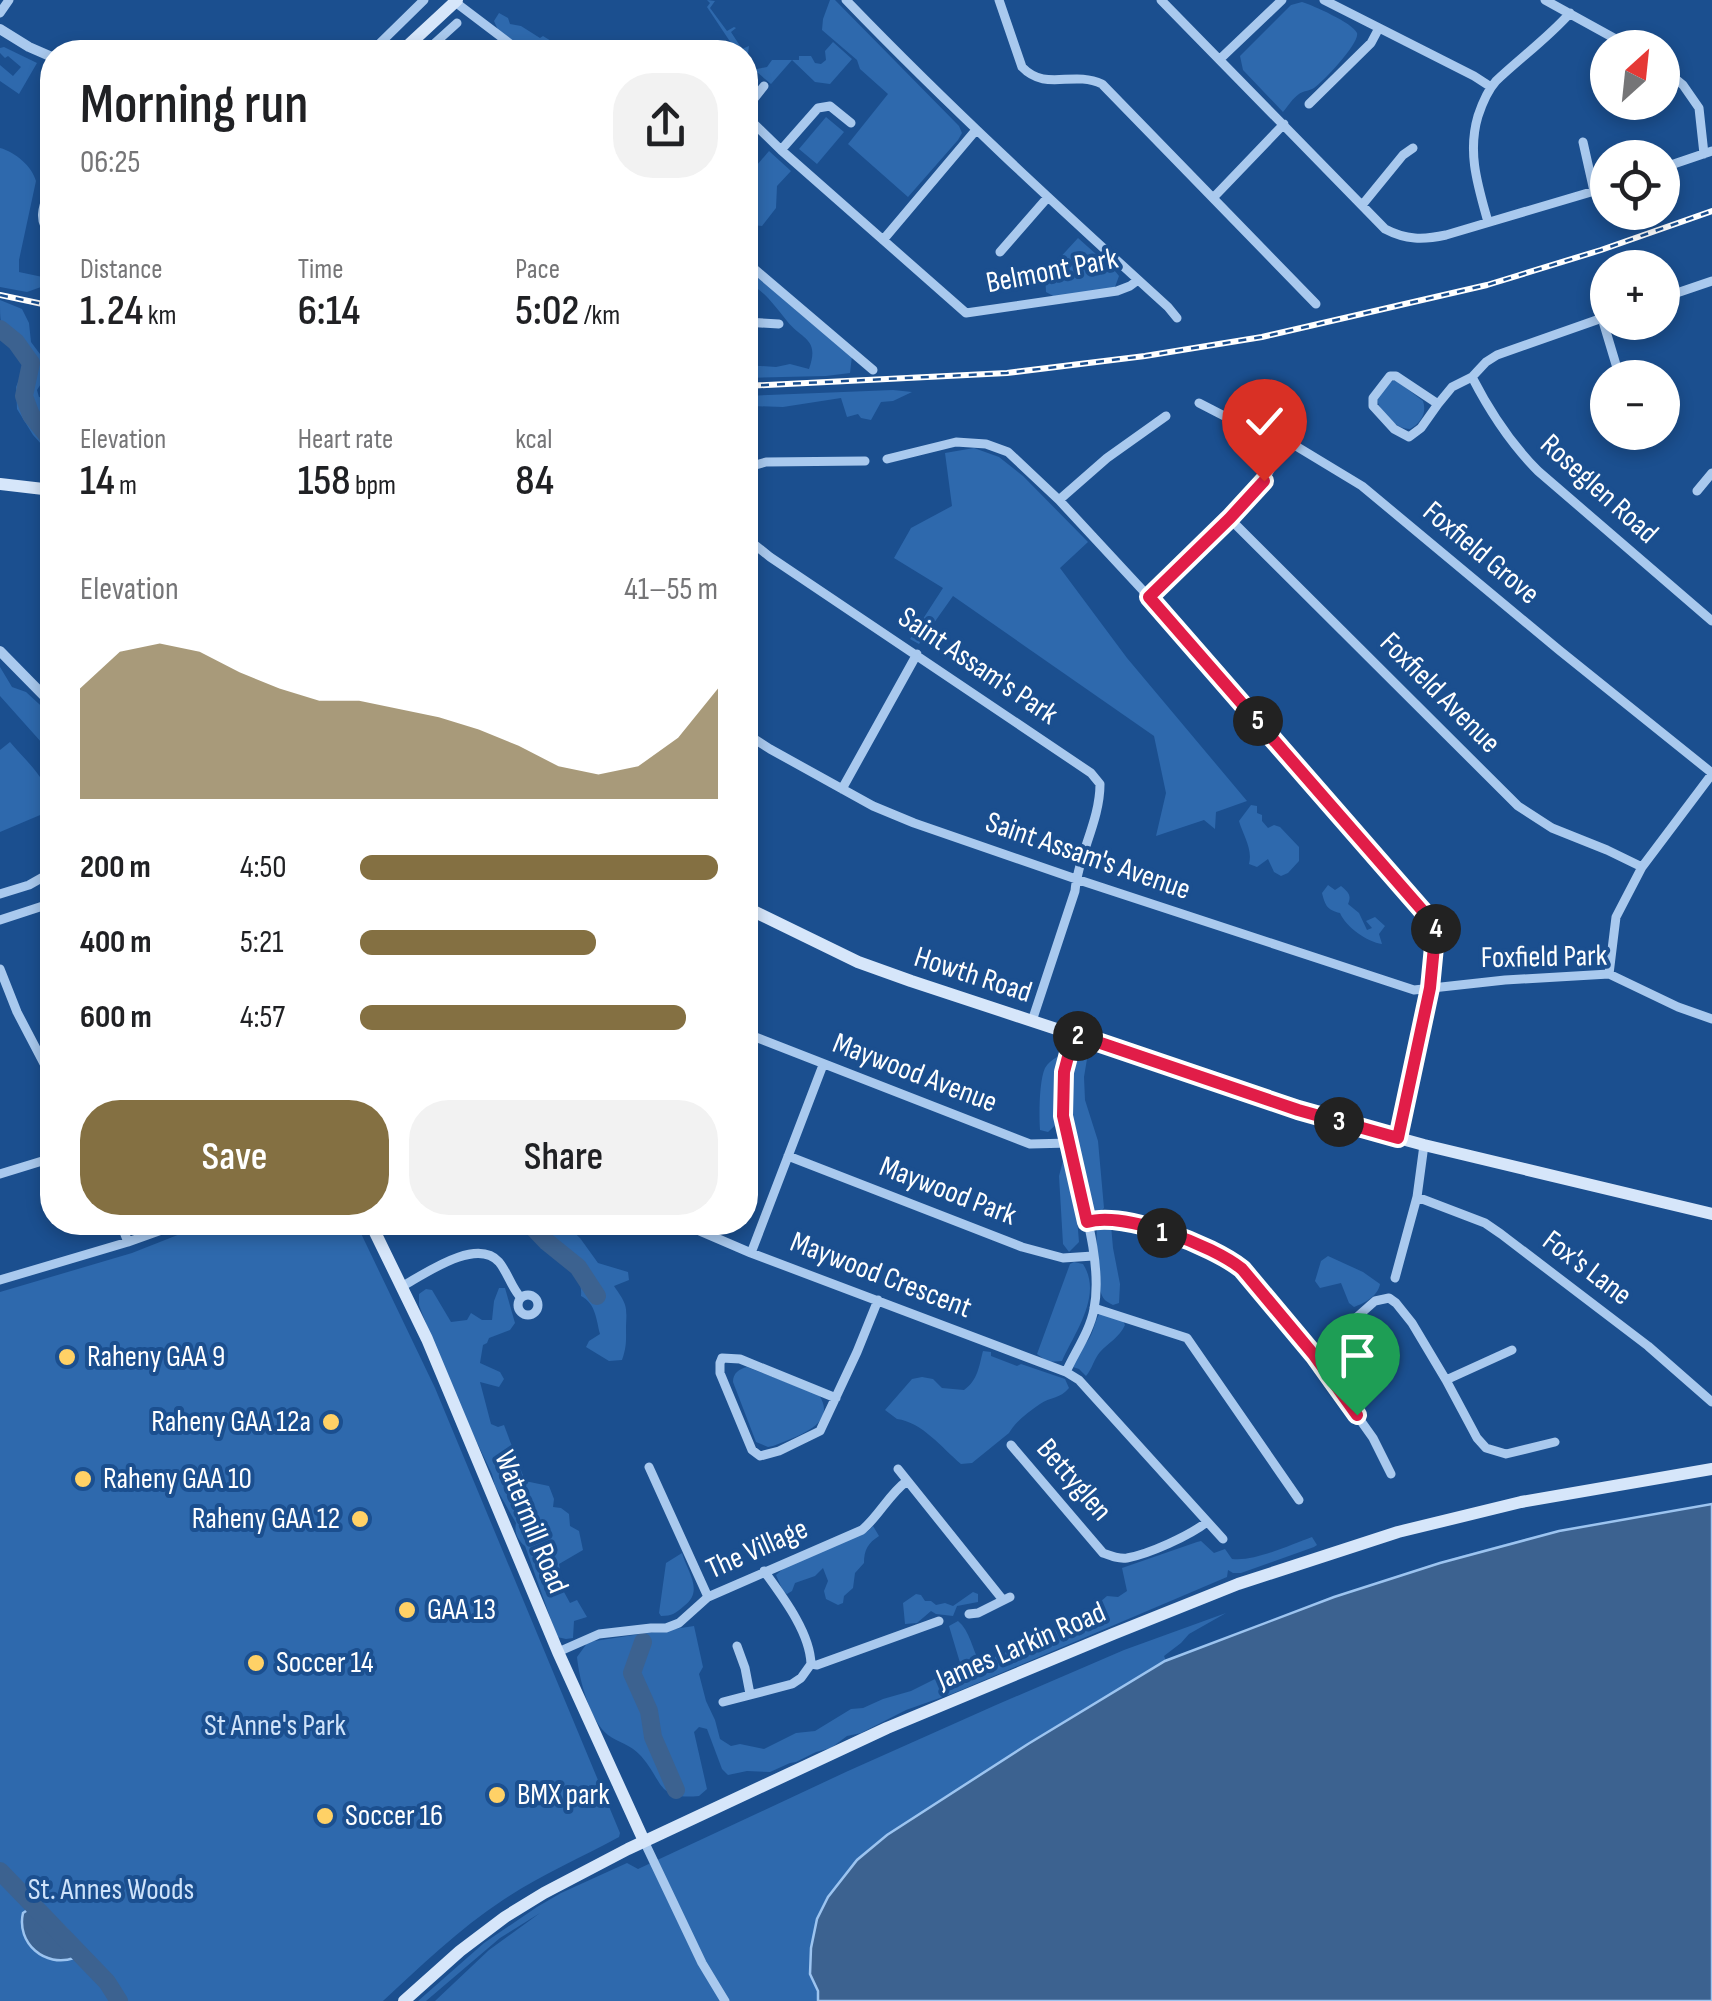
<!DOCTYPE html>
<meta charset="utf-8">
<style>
:root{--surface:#fff;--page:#f2f2f2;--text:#202124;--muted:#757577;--accent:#847042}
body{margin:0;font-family:"Sofia Sans Condensed",sans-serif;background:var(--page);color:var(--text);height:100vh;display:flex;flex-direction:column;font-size:38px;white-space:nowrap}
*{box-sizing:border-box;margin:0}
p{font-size:32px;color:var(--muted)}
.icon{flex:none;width:55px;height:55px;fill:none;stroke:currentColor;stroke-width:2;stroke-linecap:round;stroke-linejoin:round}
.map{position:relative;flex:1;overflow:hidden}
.side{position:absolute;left:40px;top:40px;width:718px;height:1195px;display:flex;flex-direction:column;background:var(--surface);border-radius:40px;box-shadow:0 5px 15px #0003}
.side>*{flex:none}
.needle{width:65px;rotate:27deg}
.controls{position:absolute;left:1590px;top:30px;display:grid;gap:20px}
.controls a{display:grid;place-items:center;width:90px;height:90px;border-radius:50%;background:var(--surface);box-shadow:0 5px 15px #0003;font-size:50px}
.pin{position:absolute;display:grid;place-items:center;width:85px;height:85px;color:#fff;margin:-102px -42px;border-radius:50% 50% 50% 0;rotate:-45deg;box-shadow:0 0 10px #0007}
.pin .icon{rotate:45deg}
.km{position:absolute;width:50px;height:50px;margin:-25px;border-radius:50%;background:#222;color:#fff;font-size:28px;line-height:50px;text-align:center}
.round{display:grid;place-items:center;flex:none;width:105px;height:105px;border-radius:40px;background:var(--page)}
.head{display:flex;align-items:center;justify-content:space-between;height:170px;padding:0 40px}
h1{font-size:55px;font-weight:600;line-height:75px}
.stats{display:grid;grid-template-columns:repeat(3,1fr);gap:15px;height:170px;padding:10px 40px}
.stats div{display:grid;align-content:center}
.stats b{font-size:42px;font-weight:600}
.stats small{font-size:28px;font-weight:400}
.stats p{font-size:28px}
.chart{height:280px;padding:20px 40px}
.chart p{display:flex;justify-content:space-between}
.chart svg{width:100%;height:180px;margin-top:10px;fill:var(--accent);opacity:.7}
.primary-button{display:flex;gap:20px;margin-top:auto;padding:20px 40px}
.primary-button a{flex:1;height:115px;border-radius:40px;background:var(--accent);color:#fff;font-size:40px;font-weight:600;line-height:115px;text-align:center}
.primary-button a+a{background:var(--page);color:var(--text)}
ul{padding:0 40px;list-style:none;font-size:32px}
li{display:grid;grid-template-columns:160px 120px 1fr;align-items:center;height:75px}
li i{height:25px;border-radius:12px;background:var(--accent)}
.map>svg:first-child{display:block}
.green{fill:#2e69ad}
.water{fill:#3c6290;stroke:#9cc4f0;stroke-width:2.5}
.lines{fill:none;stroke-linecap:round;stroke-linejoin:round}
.river{stroke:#3c6290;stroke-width:18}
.minor{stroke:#a9c9ee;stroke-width:9}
.tertiary{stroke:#a9c9ee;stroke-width:10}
.secondary{stroke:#d6e6fa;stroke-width:12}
.rail-casing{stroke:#fff;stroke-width:6}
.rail{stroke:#1b4f8f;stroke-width:2.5;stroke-dasharray:8;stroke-linecap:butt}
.route-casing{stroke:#fff;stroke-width:20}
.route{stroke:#e11d48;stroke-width:12}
.poi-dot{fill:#ffd166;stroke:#1b4f8f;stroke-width:4}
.labels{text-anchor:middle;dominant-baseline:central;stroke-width:8;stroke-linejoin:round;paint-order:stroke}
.street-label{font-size:30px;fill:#fff;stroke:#1b4f8f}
.poi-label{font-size:30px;fill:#fff;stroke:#1b4f8f;text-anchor:start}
.park-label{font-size:30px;fill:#cfe3fa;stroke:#1b4f8f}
</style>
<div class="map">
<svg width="1712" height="2001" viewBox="0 0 1712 2001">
<rect width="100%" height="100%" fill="#1b4f8f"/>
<path class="green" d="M 707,0 L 715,1 L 710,8 L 727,31 L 734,27 L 736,28 L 731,32 L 742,49 L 749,46 C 748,56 745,64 757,69 L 767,67 L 772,60 L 799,60 L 799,56 L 811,56 L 815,63 L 821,64 L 826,60 L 825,51 L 833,42 L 852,59 L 830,84 L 815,82 L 792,60 L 771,84 L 745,62 L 745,52 L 737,52 L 707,7 L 710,3 Z
M 830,0 L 835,0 L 959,126 L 962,133 L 958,140 L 908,197 L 848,144 L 888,94 L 860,69 L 857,60 L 822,30 L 823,19 Z
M 1302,2 C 1312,5 1353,23 1357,33 C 1360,43 1323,82 1314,88 C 1309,91 1303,91 1299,94 C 1293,98 1288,106 1283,112 L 1243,70 L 1240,56 L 1291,5 Z
M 499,13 L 508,18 L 510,24 L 521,26 L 540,38 L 543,36 L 561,47 L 555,52 L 529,52 L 498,30 L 494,21 Z
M 4,47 L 37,63 L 19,94 L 0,81 L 0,65 L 13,76 L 21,67 L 8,56 L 5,58 L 0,53 L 0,48 Z
M 826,117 L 844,132 L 817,164 L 799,149 Z
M 0,148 C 15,152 32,166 36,181 L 19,260 L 19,272 L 52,279 L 52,290 L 41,287 L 27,292 L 0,287 Z
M 769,151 L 791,171 L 777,186 L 776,208 L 762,226 L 753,225 L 745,234 L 745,171 L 751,172 Z
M 1078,238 L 1115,271 L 1119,276 L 1115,287 L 1110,288 L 1055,297 L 1046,292 L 1045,274 Z
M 745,265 L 798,312 L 852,356 L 850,373 L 826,376 L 745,378 L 745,365 L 776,367 L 790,364 L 809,369 C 820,338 802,340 787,321 C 773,304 765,291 745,281 Z
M 0,300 L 22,309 L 29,323 L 31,342 L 40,354 L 44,368 L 44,379 L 37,390 L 39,397 L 49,398 L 45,414 L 52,420 L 52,456 L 33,435 L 17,409 L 16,387 L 23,370 L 22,346 C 0,328 0,328 0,300 Z
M 1393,381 L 1397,381 L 1423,401 C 1427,413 1421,423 1410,429 C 1396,429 1380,413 1377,399 L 1388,383 Z
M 893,390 L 912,392 L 893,401 L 881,402 L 871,420 L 861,418 L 858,414 L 847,417 L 841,398 L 783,407 L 752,406 L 745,410 L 745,396 Z
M 974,448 L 999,457 L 1023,476 L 1088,542 L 1060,568 L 1127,658 L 1247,801 L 1216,812 L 1215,829 L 1204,820 L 1156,836 L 1166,793 L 1154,736 L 953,596 L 919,644 L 910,639 L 943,588 L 894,558 L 911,528 L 952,506 L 945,453 Z
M 0,667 L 12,687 L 26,692 L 50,714 L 52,724 L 52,750 L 50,752 L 0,696 Z
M 10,742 C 26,761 53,784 52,810 L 0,832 L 0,750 Z
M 1251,805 L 1257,806 L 1257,813 L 1262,815 L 1262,821 L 1268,828 L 1274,825 L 1280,827 L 1299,847 L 1299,861 L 1288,873 L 1281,876 L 1274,872 L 1268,859 L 1257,867 L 1249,864 C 1253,849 1243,835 1239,821 Z
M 1328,885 L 1335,890 L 1341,886 C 1348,892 1352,895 1348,904 L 1359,913 L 1367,930 L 1372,928 L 1366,921 L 1375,917 L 1385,926 L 1379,934 L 1382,944 C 1367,942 1346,927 1340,913 C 1327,910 1325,905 1322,893 Z
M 1081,1053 L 1088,1053 L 1084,1077 L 1085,1100 L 1098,1141 L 1104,1208 L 1099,1213 L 1089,1206 L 1084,1192 L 1075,1193 L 1079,1242 L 1069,1252 L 1063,1244 L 1059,1176 L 1063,1161 L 1077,1157 L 1060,1121 L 1048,1132 L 1040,1130 C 1039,1116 1039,1081 1045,1068 C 1048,1063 1052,1060 1057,1057 L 1070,1065 L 1074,1057 Z
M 1102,1221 L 1111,1225 L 1113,1248 L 1120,1284 L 1119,1303 L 1113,1305 C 1106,1301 1104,1301 1101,1293 C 1097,1286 1096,1234 1097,1225 Z
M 208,1223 L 356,1223 L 435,1388 L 620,1833 L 619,1837 C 580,1858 539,1876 503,1900 C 459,1929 421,1966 383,2001 L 0,2001 L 0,1292 L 132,1253 Z
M 542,1225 L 569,1228 L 580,1238 L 598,1263 L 628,1272 L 629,1280 L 614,1286 C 627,1305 627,1305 626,1326 C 626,1339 627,1346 622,1360 L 609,1361 L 586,1347 L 589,1341 L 600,1334 C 596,1319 596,1304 581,1296 C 583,1270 561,1261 546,1243 L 539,1240 L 535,1233 Z
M 1328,1256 L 1363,1272 L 1380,1284 C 1378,1296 1365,1303 1354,1307 L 1349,1303 L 1341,1283 L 1320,1288 L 1315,1281 L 1321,1261 Z
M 1074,1262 L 1083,1264 C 1103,1295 1075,1332 1062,1361 L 1048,1362 L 1037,1354 L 1070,1264 Z
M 499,1288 L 505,1288 L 515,1323 L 510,1330 L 489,1338 L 487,1343 L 483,1345 L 480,1363 L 500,1372 L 504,1379 L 499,1387 L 480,1382 L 491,1424 L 498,1427 L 504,1425 L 525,1481 L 549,1486 L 554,1499 L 553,1507 L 561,1508 L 569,1514 L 570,1526 L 579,1531 L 583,1550 L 559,1564 L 564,1592 L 570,1603 L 577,1600 L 587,1617 L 574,1621 L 573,1638 L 566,1639 L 557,1637 L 525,1546 C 518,1540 514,1533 516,1523 L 495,1486 L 492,1474 L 450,1386 L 419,1305 L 419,1294 L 426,1289 L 432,1290 L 451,1322 L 467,1320 L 471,1313 L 482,1320 L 492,1320 L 494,1301 Z
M 1100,1313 L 1122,1319 L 1125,1325 C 1119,1338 1109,1342 1100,1352 C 1094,1359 1092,1369 1086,1376 L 1079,1369 L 1070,1366 C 1076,1354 1084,1347 1090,1337 C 1094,1330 1095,1320 1100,1313 Z
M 983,1351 L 991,1352 L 991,1356 L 1017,1366 L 1021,1364 L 1065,1379 L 1069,1388 C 1060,1399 1050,1397 1040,1404 C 1028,1412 1015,1422 1009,1433 L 972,1463 L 961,1464 C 942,1448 922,1422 897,1419 L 885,1410 L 912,1379 L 922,1377 L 933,1379 L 942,1388 L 964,1390 C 978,1380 979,1366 983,1351 Z
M 747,1367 L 819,1395 C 839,1425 794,1437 773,1446 L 768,1447 L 756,1442 L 733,1382 C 733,1373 739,1369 747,1367 Z
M 1712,1504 L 1712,2001 L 435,2001 L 489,1950 L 540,1913 L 500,1938 L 426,2001 L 418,2001 L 484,1943 L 537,1907 L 561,1893 L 627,1863 L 638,1869 L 848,1771 L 996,1705 L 1124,1650 L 1226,1613 L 1189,1634 L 1181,1643 L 1164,1656 L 1166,1661 C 1295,1611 1425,1560 1560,1531 C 1610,1520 1662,1513 1712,1504 Z
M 873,1526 L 879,1536 C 868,1543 864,1550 864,1563 L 855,1573 L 853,1588 L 844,1596 L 843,1603 L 838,1605 L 826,1599 L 824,1591 L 828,1581 L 823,1568 L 815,1576 L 795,1583 L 792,1591 L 787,1594 L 783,1591 L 776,1575 L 785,1567 L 868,1531 Z
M 1312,1537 L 1317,1545 L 1314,1547 L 1241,1573 L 1233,1573 L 1228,1570 L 1227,1577 L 954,1693 L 906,1710 L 861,1733 L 847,1736 L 831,1748 L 816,1752 L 796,1762 L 790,1763 L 770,1772 L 747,1771 L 728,1775 L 722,1769 L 707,1729 L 699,1727 L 694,1732 L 707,1789 L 699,1796 C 656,1800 664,1782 641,1756 C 630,1744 619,1743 608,1735 C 590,1721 579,1679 577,1657 L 588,1642 L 694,1626 L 703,1667 L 699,1674 L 706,1701 L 715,1720 L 720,1739 L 731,1746 L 740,1744 L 764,1749 L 796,1733 L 815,1731 L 851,1709 L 863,1708 L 883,1699 L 911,1691 L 961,1666 L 949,1626 L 958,1621 C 970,1631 972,1649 980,1663 L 1043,1637 L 1093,1608 L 1107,1596 L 1118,1597 L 1127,1591 L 1122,1568 L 1197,1542 L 1201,1541 L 1214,1553 L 1225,1549 L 1232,1559 C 1254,1562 1290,1545 1312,1537 Z
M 682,1553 C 688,1573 704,1591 684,1606 C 676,1613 672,1616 661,1616 L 659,1613 L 666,1563 Z
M 973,1592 L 978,1594 L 978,1602 L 957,1606 L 953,1616 L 936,1614 L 931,1611 L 917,1623 L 905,1624 L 903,1603 L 916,1594 L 921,1595 L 925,1601 L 931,1601 L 936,1605 L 945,1603 L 953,1606 Z"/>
<path class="water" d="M 1712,1504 L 1712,2001 L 818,2001 L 818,1991 L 810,1974 L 811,1948 L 817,1919 L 828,1897 L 857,1860 L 887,1835 L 1028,1744 L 1165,1661 L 1334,1597 L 1440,1563 L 1559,1531 Z
M 29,1909 C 51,1912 74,1930 78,1952 L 74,1958 C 45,1968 16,1943 23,1913 Z"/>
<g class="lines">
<path class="river" d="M 0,329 L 16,342 L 31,363 L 24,396 L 31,415 L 52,441
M 528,1222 L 547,1242 L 578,1267 L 597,1296
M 643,1642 L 632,1673 L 649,1711 L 653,1737 L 676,1790
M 0,1871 L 107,1982 L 119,2001"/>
<path class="minor" d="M 846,0 C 949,107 1058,207 1168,307 L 1177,318
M 999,0 L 1022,67 C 1046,92 1072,70 1102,84 L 1316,304
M 1161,0 L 1385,229 C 1406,240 1423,240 1446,235 L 1608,187
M 1324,0 L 1474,76 L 1491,87
M 1545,0 L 1632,48
M 455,2 L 521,52
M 0,13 L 9,0
M 371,52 L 424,0
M 425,52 L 457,23
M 1220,59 L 1282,0
M 1662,68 L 1683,85 L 1699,108 L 1704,154
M 1309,104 L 1371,43 L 1379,28
M 745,110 L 764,86
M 745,115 L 781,150 L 818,108 L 830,106 L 851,123
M 1583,142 L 1594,191
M 781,150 L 966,313 L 1117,291 L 1130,286 L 1138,280
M 1662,168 L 1712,151
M 52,182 C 46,200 34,221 52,234
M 1213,198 L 1284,124
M 1363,204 L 1403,155 L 1413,148
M 1488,222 C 1478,186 1467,153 1478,116 C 1482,104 1487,91 1496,81 C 1520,58 1548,38 1570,13
M 883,240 L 976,130
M 1000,252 L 1048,197
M 745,261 L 873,370
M 1662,298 L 1712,281
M 1602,318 L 1620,378
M 745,322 L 779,324
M 1472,377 C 1490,412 1510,443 1538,471 L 1712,621
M 1199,403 L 1232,420 L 1286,440 L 1362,486 L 1559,650 L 1712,773
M 1438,404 L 1421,428 L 1409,437 L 1394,429 L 1373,406 L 1373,398 L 1390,376 L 1396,376 L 1438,404 L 1452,387 L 1472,377 L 1486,362 L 1497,355 L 1608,316
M 887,459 L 956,442 L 986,444 L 1008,452 L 1059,500 L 1149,597 L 1436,926 L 1429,988 L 1398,1138
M 745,468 L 766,462 L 865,461
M 1697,491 L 1712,473
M 1059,500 L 1107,458 L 1166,416
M 1230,519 L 1518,806 L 1552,828 L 1607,850 L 1642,867
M 745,537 L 770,557 L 1091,773 L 1100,784 C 1100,821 1078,855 1075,891 L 1032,1021
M 1149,597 L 1230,519 L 1264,481 L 1286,440
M 745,733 L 770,749 L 873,806 L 914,823 L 1076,879 L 1414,990 L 1505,980 L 1609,974 L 1678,1007 L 1712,1019
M 842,789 L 917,654
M 0,894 L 29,885 L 52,872
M 0,920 L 52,903
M 0,969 L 17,1012 L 52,1079
M 1609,974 L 1616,917 L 1642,867 L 1712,774
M 745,1033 L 1030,1144 L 1070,1143
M 788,1156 L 1022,1247 L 1063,1258 L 1093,1256
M 0,1174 L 52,1158
M 1417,1197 L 1485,1223 L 1501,1234 L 1648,1346 L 1712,1402
M 120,1222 L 128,1242
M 679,1222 L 751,1253 L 1066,1372 L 1079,1380 L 1223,1539
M 1087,1222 L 1105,1219 L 1120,1220 L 1192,1243 L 1225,1256 L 1242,1269 L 1314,1355
M 751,1253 L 823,1065
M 1395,1278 L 1417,1197 L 1424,1145
M 0,1280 L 128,1242 L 184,1222
M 403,1286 C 426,1273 477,1237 499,1262 C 508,1273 511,1287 521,1298
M518 1305a10 10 0 1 1 20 0a10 10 0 1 1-20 0Z
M 1094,1308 L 1187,1338 L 1299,1500
M 1066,1372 C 1075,1352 1090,1331 1094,1309 C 1105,1253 1072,1174 1064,1118 C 1060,1090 1066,1061 1074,1034
M 1446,1380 L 1512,1350
M 836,1398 L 740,1359 L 722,1358 L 720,1363 L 720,1373 L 752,1450 L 760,1456 L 779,1451 L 820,1431 L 857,1352 L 878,1300
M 1011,1445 L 1103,1553 C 1111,1556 1118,1559 1127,1558 C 1149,1554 1189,1536 1207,1522
M 649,1467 L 708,1597
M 898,1469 L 1003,1600
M 1391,1474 L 1373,1438 L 1314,1355 L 1375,1301 L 1389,1298 L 1396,1303 L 1412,1323 L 1446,1380 L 1477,1438 L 1486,1448 L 1506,1454 L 1555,1442
M 764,1571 C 782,1596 810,1632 811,1664
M 969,1614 L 978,1613 L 1010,1597
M 737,1646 L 745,1668 L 750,1694
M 558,1652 L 599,1634 L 651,1628 L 666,1628 L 679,1623 L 708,1597 L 862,1530 C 879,1516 889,1494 907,1481
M 723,1702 L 792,1684 L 801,1678 L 811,1664 L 817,1665 L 939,1621
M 644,1841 L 702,1963 L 725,2001"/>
<path class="tertiary" d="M 0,29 L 29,47 L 52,57
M 0,651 L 52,704"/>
<path class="secondary" d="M 401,52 L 457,0
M 0,484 L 52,490
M 745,907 L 858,962 L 911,981 L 1329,1119 L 1424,1145 L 1712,1214
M 370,1222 L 427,1339 L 558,1652 L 644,1841
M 404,2001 L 460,1951 L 505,1917 L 544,1893 L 628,1849 L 887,1728 L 1113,1634 L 1238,1584 L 1398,1532 L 1521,1502 L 1712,1469"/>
<g class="rail-casing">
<path id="rail" d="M 0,295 L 52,306
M 745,386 L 1007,373 L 1145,356 L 1262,337 L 1487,285 L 1601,250 L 1712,211"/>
</g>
<use href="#rail" class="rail"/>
</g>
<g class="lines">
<g class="route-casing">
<path id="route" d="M 1264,481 L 1230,518 L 1149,597 L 1436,926 L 1430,988 L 1398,1138 L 1298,1110 L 1074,1034 L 1064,1072 L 1063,1116 L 1087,1222 C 1124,1211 1212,1245 1242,1269 L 1314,1355 L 1357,1415"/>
</g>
<use href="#route" class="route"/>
</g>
<g class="poi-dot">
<circle cx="67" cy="1357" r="10"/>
<circle cx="331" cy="1422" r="10"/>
<circle cx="83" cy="1479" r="10"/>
<circle cx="360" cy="1519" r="10"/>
<circle cx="407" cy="1610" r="10"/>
<circle cx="256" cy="1663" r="10"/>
<circle cx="497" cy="1795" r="10"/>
<circle cx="325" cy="1816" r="10"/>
</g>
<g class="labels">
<g class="street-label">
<text transform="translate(1052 271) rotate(-11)">Belmont Park</text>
<text transform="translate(1599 489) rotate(42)">Roseglen Road</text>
<text transform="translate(1481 553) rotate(40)">Foxfield Grove</text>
<text transform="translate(978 666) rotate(34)">Saint Assam's Park</text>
<text transform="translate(1440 693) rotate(45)">Foxfield Avenue</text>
<text transform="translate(1088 856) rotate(19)">Saint Assam's Avenue</text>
<text transform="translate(1544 957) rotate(-1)">Foxfield Park</text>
<text transform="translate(973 975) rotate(18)">Howth Road</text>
<text transform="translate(915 1073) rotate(21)">Maywood Avenue</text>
<text transform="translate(948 1191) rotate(21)">Maywood Park</text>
<text transform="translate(1587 1268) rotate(37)">Fox's Lane</text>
<text transform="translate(881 1275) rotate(21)">Maywood Crescent</text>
<text transform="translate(1074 1480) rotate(49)">Bettyglen</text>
<text transform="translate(531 1522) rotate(68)">Watermill Road</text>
<text transform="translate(757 1549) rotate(-24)">The Village</text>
<text transform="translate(1021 1646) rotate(-23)">James Larkin Road</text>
</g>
<g class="poi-label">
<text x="87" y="1357">Raheny GAA 9</text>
<text x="311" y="1422" text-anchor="end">Raheny GAA 12a</text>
<text x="103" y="1479">Raheny GAA 10</text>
<text x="340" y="1519" text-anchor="end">Raheny GAA 12</text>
<text x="427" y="1610">GAA 13</text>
<text x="276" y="1663">Soccer 14</text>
<text x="517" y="1795">BMX park</text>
<text x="345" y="1816">Soccer 16</text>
</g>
<g class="park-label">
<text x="275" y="1726">St Anne's Park</text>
<text x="111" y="1890">St. Annes Woods</text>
</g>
</g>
</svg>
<div class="controls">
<a><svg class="needle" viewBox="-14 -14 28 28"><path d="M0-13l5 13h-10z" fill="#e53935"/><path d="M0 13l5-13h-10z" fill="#757577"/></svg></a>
<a><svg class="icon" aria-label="locate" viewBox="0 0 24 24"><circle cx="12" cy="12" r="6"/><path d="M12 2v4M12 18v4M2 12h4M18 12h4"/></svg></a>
<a>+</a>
<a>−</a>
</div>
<div class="pin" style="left:1357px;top:1415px;background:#1e9e55"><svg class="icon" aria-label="arrive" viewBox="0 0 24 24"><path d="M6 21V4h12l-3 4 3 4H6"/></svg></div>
<div class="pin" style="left:1264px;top:481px;background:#d93025"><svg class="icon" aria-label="check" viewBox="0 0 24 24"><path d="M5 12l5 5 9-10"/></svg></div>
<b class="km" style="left:1162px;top:1233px">1</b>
<b class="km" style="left:1078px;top:1036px">2</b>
<b class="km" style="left:1339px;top:1122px">3</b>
<b class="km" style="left:1436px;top:929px">4</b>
<b class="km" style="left:1258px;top:721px">5</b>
<section class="side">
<div class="head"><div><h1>Morning run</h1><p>06:25</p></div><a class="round"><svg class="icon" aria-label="share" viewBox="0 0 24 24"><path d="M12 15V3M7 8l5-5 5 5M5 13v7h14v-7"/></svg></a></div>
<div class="stats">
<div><p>Distance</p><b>1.24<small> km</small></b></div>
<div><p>Time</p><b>6:14</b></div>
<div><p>Pace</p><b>5:02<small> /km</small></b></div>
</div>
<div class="stats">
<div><p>Elevation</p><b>14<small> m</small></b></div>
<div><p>Heart rate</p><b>158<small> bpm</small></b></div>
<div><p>kcal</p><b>84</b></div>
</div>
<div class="chart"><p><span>Elevation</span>41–55 m</p>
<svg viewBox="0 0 160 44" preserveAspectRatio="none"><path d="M0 44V17L10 8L20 6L30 8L40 13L50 17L60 20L70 20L80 22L90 24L100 27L110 31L120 36L130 38L140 36L150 29L160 17V44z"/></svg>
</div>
<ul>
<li><b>200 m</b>4:50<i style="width:100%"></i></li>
<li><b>400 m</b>5:21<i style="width:66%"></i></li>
<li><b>600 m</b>4:57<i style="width:91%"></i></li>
</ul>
<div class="primary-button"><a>Save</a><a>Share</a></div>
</section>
</div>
